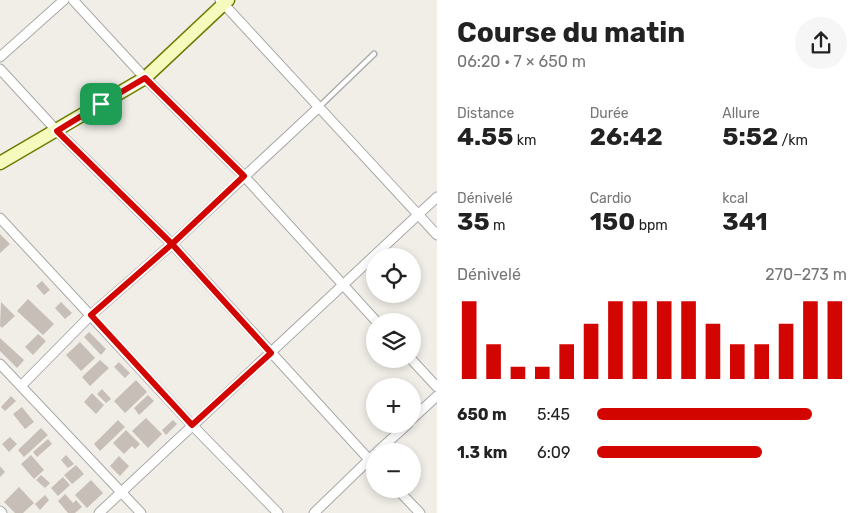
<!DOCTYPE html>
<html lang="fr">
<meta charset="utf-8">
<style>
:root{--surface:#fff;--page:#f6f6f6;--text:#222;--muted:#767676;--accent:#d20500}
body{margin:0;font-family:Rubik,sans-serif;background:var(--page);color:var(--text);height:100vh;display:flex;flex-direction:column;font-size:19px;white-space:nowrap}
*{box-sizing:border-box;margin:0}
p{font-size:16px;color:var(--muted)}
.icon{flex:none;width:28px;height:28px;fill:none;stroke:currentColor;stroke-width:2;stroke-linecap:round;stroke-linejoin:round}
.map{position:relative;flex:1;overflow:hidden}
.drawer{display:flex;flex-direction:column;background:var(--surface);width:430px}
.drawer>*{flex:none}
.controls{position:absolute;left:366px;top:248px;display:grid;gap:10px}
.controls a{display:grid;place-items:center;width:55px;height:55px;border-radius:50%;background:var(--surface);box-shadow:0 2px 8px #0003;font-size:25px}
.pin{position:absolute;display:grid;place-items:center;width:42px;height:42px;color:#fff;margin:-21px;border-radius:10px;box-shadow:0 2px 8px #0006}
.round{display:grid;place-items:center;flex:none;width:52px;height:52px;border-radius:26px;background:var(--page)}
.summary{display:flex;align-items:center;justify-content:space-between;height:85px;padding:0 20px}
h1{font-size:28px;font-weight:700;line-height:38px}
.figures{display:grid;grid-template-columns:repeat(3,1fr);gap:8px;height:85px;padding:5px 20px}
.figures div{display:grid;align-content:center}
.figures b{font-size:25px;font-weight:700}
.figures small{font-size:14px;font-weight:400}
.figures p{font-size:14px}
.chart{height:140px;padding:10px 20px}
.chart p{display:flex;justify-content:space-between}
.chart svg{width:100%;height:90px;margin-top:5px;stroke:var(--accent);stroke-width:6}
ul{padding:0 20px;list-style:none;font-size:16px}
li{display:grid;grid-template-columns:80px 60px 1fr;align-items:center;height:38px}
li i{height:12px;border-radius:6px;background:var(--accent)}
main{display:flex;flex:1;min-height:0}
.map>svg:first-child{display:block}
.building{fill:#c6beb7}
.lines{fill:none;stroke-linecap:round;stroke-linejoin:round}
.lane-casing{stroke:#a8a8a8;stroke-width:7}
.street-casing{stroke:#a8a8a8;stroke-width:11}
.secondary-casing{stroke:#6d7d04;stroke-width:15}
.lane{stroke:#fff;stroke-width:4.5}
.street{stroke:#fff;stroke-width:9}
.secondary{stroke:#f6fbbd;stroke-width:12}
.route-casing{stroke:#fff;stroke-width:10}
.route{stroke:#d20500;stroke-width:6}
</style>
<main>
<div class="map">
<svg width="437" height="513" viewBox="0 0 437 513">
<rect width="100%" height="100%" fill="#f1eee8"/>
<path class="building" d="M 0,234 L 10,244 L 0,253 Z
M 42,281 L 50,290 L 44,295 L 36,286 Z
M 28,299 L 54,324 L 43,335 L 17,311 Z
M 1,302 L 15,316 L 2,328 L 0,326 Z
M 61,302 L 72,313 L 65,319 L 55,308 Z
M 89,332 L 106,349 L 101,355 L 84,337 Z
M 38,334 L 46,341 L 33,355 L 25,347 Z
M 0,338 L 24,360 L 17,368 L 0,351 Z
M 80,342 L 95,358 L 81,371 L 66,355 Z
M 100,360 L 109,368 L 90,386 L 82,377 Z
M 119,362 L 130,373 L 125,378 L 114,367 Z
M 136,380 L 147,392 L 125,413 L 114,401 Z
M 102,389 L 111,399 L 106,403 L 97,394 Z
M 92,393 L 104,405 L 96,414 L 84,402 Z
M 148,395 L 154,401 L 139,415 L 134,408 Z
M 11,396 L 16,401 L 5,411 L 1,407 Z
M 22,407 L 34,422 L 25,429 L 13,414 Z
M 146,418 L 162,434 L 148,448 L 132,431 Z
M 118,420 L 125,427 L 100,451 L 94,444 Z
M 173,420 L 177,424 L 166,435 L 162,430 Z
M 41,428 L 48,435 L 24,457 L 18,450 Z
M 126,430 L 140,444 L 135,449 L 132,446 L 124,454 L 113,443 Z
M 10,437 L 17,444 L 9,452 L 2,444 Z
M 48,439 L 52,444 L 37,457 L 33,452 Z
M 31,455 L 44,470 L 34,479 L 21,464 Z
M 66,455 L 74,464 L 68,468 L 61,460 Z
M 119,456 L 129,466 L 120,476 L 110,466 Z
M 76,465 L 84,474 L 72,484 L 64,475 Z
M 0,466 L 5,472 L 0,477 Z
M 41,475 L 50,483 L 45,488 L 36,480 Z
M 63,477 L 70,485 L 58,496 L 51,488 Z
M 91,480 L 103,493 L 87,508 L 75,495 Z
M 19,487 L 34,503 L 23,513 L 15,513 L 4,502 Z
M 65,494 L 73,503 L 76,500 L 82,507 L 75,513 L 68,513 L 58,501 Z
M 45,495 L 49,500 L 40,510 L 35,504 Z"/>
<g class="lines">
<g class="lane-casing">
<path id="lane" d="M 319,107 L 374,54"/>
</g>
<g class="street-casing">
<path id="street" d="M 73,0 L 145,78 L 244,176 L 376,321
M 220,0 L 437,235
M 0,57 L 64,0
M 0,69 L 57,131 L 172,244 L 375,466
M 0,218 L 192,425 L 278,513
M 411,359 L 437,387
M 0,364 L 141,513
M 21,386 L 91,315 L 172,244 L 318,108
M 412,419 L 437,396
M 378,451 L 408,424
M 397,489 L 420,513
M 0,511 L 2,513
M 99,513 L 437,197
M 314,513 L 375,454"/>
</g>
<g class="secondary-casing">
<path id="secondary" d="M 0,163 L 145,78 L 228,0"/>
</g>
<use href="#lane" class="lane"/>
<use href="#street" class="street"/>
<use href="#secondary" class="secondary"/>
</g>
<g class="lines">
<g class="route-casing">
<path id="route" d="M 101,104 L 57,131 L 172,244 L 91,315 L 192,425 L 271,353 L 172,244 L 244,176 L 145,78 L 101,104"/>
</g>
<use href="#route" class="route"/>
</g>
</svg>
<div class="controls">
<a><svg class="icon" aria-label="locate" viewBox="0 0 24 24"><circle cx="12" cy="12" r="6"/><path d="M12 2v4M12 18v4M2 12h4M18 12h4"/></svg></a>
<a><svg class="icon" aria-label="layers" viewBox="0 0 24 24"><path d="M12 4l9 5-9 5-9-5zM3 14l9 5 9-5"/></svg></a>
<a>+</a>
<a>−</a>
</div>
<div class="pin" style="left:101px;top:104px;background:#1e9e55"><svg class="icon" aria-label="arrive" viewBox="0 0 24 24"><path d="M6 21V4h12l-3 4 3 4H6"/></svg></div>
</div>
<section class="drawer">
<div class="summary"><div><h1>Course du matin</h1><p>06:20 · 7 × 650 m</p></div><a class="round"><svg class="icon" aria-label="share" viewBox="0 0 24 24"><path d="M12 15V3M7 8l5-5 5 5M5 13v7h14v-7"/></svg></a></div>
<div class="figures">
<div><p>Distance</p><b>4.55<small> km</small></b></div>
<div><p>Durée</p><b>26:42</b></div>
<div><p>Allure</p><b>5:52<small> /km</small></b></div>
</div>
<div class="figures">
<div><p>Dénivelé</p><b>35<small> m</small></b></div>
<div><p>Cardio</p><b>150<small> bpm</small></b></div>
<div><p>kcal</p><b>341</b></div>
</div>
<div class="chart"><p><span>Dénivelé</span>270–273 m</p>
<svg viewBox="0 0 160 44" preserveAspectRatio="none"><path d="M5 44V6M15 44V27M25 44V38M35 44V38M45 44V27M55 44V17M65 44V6M75 44V6M85 44V6M95 44V6M105 44V17M115 44V27M125 44V27M135 44V17M145 44V6M155 44V6"/></svg>
</div>
<ul>
<li><b>650 m</b>5:45<i style="width:86%"></i></li>
<li><b>1.3 km</b>6:09<i style="width:66%"></i></li>
</ul>
</section>
</main>
